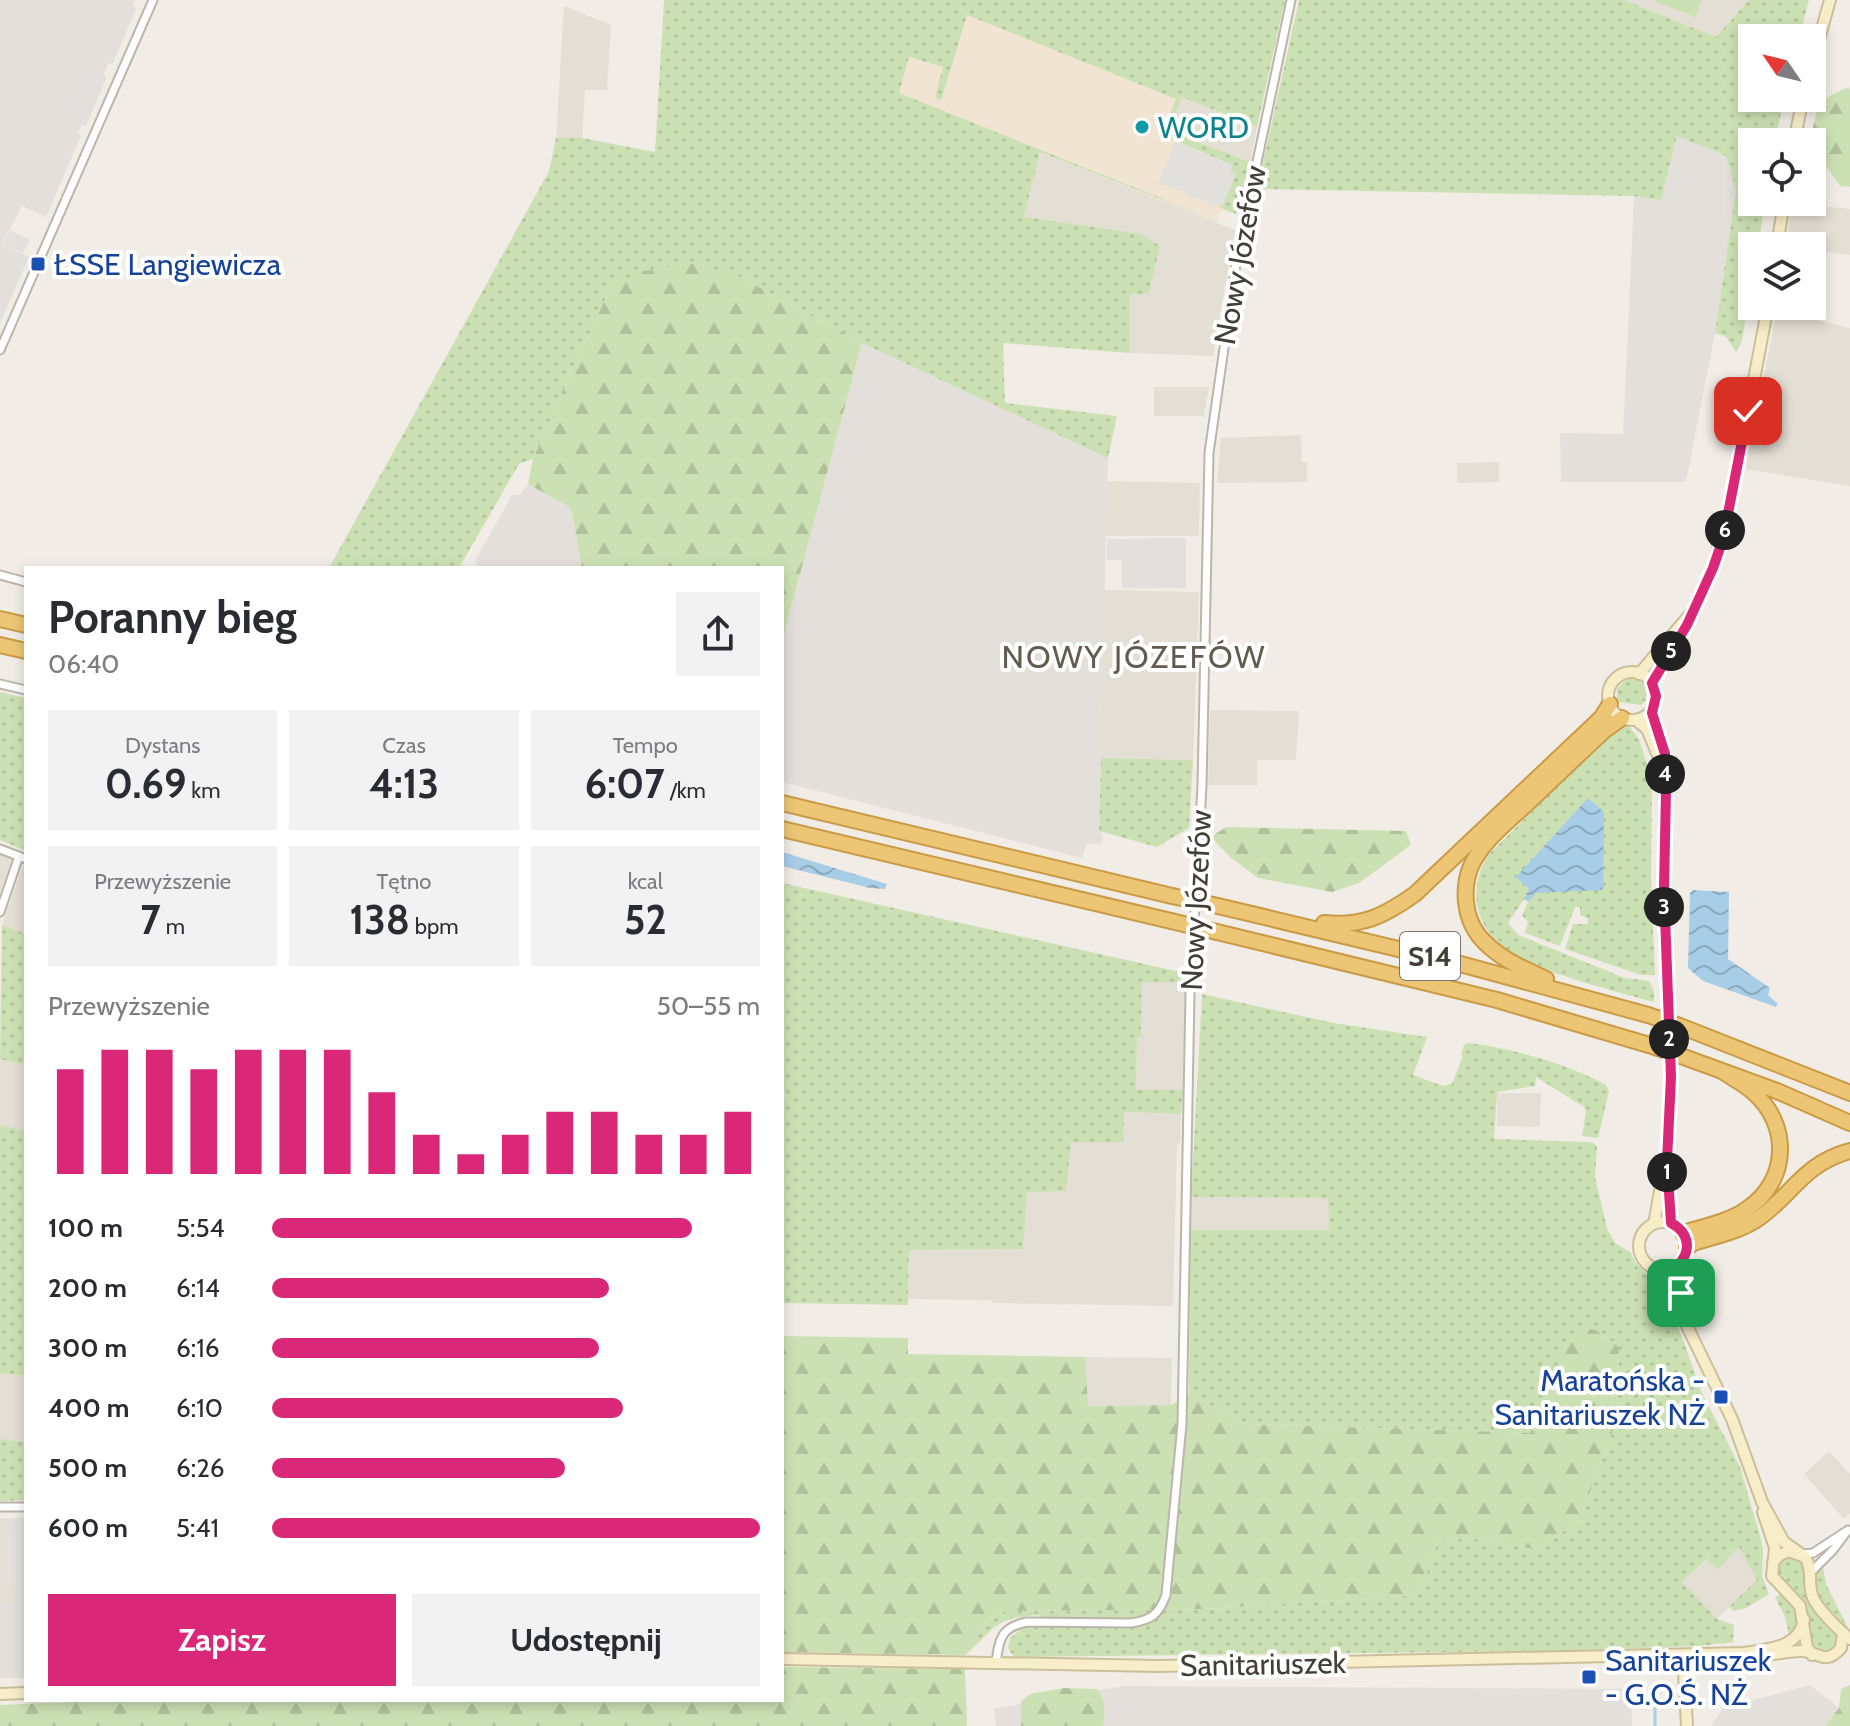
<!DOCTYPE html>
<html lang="pl">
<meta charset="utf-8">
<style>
:root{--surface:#fff;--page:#f2f2f3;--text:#2b2b33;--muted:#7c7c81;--accent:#db2777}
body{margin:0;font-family:Cabin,sans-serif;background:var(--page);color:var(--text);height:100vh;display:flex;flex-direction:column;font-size:30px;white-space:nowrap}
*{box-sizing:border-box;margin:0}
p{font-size:26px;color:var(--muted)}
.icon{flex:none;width:44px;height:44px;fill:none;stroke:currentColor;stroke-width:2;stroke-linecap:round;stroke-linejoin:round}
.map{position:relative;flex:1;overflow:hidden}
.side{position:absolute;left:24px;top:566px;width:760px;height:1136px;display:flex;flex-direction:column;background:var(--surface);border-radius:0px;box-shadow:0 4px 12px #0003}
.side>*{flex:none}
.needle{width:52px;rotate:305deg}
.controls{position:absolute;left:1738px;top:24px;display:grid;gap:16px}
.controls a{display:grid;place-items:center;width:88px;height:88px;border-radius:0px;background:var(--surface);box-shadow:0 4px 12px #0003;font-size:40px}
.pin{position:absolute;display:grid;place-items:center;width:68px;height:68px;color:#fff;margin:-34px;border-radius:16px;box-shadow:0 4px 12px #0006}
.km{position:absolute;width:40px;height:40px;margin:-20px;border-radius:50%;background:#222;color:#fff;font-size:22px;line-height:40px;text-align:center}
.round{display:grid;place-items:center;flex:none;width:84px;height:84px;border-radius:0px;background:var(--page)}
.summary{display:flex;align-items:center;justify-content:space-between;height:136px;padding:0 24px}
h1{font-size:44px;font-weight:700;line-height:60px}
.stats{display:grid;grid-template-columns:repeat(3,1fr);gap:12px;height:136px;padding:8px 24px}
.stats div{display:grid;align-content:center;border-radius:0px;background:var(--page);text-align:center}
.stats b{font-size:40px;font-weight:700}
.stats small{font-size:22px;font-weight:400}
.stats p{font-size:22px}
.chart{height:224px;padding:16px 24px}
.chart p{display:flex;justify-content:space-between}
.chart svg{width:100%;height:144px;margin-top:8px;stroke:var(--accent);stroke-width:6}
.button{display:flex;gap:16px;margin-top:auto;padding:16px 24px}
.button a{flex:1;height:92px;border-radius:0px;background:var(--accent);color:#fff;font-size:32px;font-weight:700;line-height:92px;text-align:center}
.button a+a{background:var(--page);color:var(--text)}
ul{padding:0 24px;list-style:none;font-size:26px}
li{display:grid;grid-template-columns:128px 96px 1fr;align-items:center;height:60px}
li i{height:20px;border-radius:10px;background:var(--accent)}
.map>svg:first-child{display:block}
.residential{fill:#e4dfd4}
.commercial{fill:#f1e4d3}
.industrial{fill:#e3dfdb}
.grass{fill:url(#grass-dots)}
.forest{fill:url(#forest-firs)}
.pitch{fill:#cce1b3}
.parking{fill:#e2e0dd}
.water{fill:url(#water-waves)}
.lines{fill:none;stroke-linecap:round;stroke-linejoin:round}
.stream{stroke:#a8cde7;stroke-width:3}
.street-casing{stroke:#bbb5aa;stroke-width:11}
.secondary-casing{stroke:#cbbf9a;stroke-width:14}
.highway-casing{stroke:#ca9b46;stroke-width:18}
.street{stroke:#fff;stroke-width:7}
.secondary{stroke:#f8edc9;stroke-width:10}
.highway{stroke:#edc675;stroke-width:14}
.highway-bridge-casing{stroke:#ca9b46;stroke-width:18;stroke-linecap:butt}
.highway-bridge{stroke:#edc675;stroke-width:14}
.route-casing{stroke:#fff;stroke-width:16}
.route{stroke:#db2777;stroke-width:10}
.culture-dot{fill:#0f9aa8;stroke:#fff;stroke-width:3}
.transit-dot{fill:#1a4fb4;stroke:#fff;stroke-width:3}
.labels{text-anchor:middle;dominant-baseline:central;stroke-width:8;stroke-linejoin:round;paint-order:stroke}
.shield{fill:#fff;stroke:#7b7872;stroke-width:2}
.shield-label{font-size:28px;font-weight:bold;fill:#433e36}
.culture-label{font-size:30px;fill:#0d838f;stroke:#fff;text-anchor:start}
.street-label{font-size:30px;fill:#433e36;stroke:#fff}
.transit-label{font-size:30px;fill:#164399;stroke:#fff;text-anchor:start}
.neighbourhood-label{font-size:32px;letter-spacing:2px;fill:#645b4e;stroke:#fff}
</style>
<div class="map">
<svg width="1850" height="1726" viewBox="0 0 1850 1726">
<defs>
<pattern id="grass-dots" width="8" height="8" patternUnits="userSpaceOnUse" patternTransform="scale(2)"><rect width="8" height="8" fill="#cce1b3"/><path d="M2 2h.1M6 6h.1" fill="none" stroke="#b0c29b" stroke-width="1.8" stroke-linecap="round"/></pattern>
<pattern id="forest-firs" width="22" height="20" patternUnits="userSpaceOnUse" patternTransform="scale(2)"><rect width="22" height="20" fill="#cce1b3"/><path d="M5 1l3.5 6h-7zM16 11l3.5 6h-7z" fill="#b0c29b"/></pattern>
<pattern id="water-waves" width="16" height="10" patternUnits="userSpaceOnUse" patternTransform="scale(2)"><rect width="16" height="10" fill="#a8cde7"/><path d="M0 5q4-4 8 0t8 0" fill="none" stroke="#8aa8bc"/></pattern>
</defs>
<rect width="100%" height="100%" fill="#f1ede6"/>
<path class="residential" d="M 1624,0 L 1749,0 L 1716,37 Z
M 564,6 L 611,25 L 607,90 L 585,90 L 582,138 L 556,138 Z
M 1182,97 L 1257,127 L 1250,162 L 1169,131 Z
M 1040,152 L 1235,230 L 1213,356 L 1130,353 L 1130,294 L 1024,217 Z
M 1792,203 L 1850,209 L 1850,255 L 1824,251 L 1812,294 L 1812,246 L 1786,246 Z
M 1778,306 L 1809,306 L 1806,317 L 1850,328 L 1850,486 L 1745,469 Z
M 1154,387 L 1209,387 L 1204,416 L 1154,416 Z
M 1301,435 L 1302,462 L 1307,462 L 1307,482 L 1217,483 L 1221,438 Z
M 1499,462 L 1499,482 L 1457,483 L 1457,463 Z
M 1107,481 L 1200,483 L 1199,536 L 1105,536 Z
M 1104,590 L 1199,592 L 1193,760 L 1101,758 Z
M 1210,710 L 1299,711 L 1296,760 L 1257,760 L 1257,785 L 1208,785 Z
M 0,853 L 13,857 L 0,894 Z
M 26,864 L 26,934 L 2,925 L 23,865 Z
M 1142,982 L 1185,982 L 1183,1090 L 1136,1091 L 1137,1037 L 1141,1036 Z
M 0,1059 L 26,1065 L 26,1131 L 0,1125 Z
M 1497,1093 L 1541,1093 L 1540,1127 L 1497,1126 Z
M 1123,1112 L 1181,1114 L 1180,1143 L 1177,1144 L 1173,1306 L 992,1303 L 991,1300 L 908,1299 L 909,1250 L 1022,1249 L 1027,1191 L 1070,1142 Z
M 1191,1197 L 1329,1198 L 1329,1231 L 1190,1230 Z
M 1085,1357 L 1172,1358 L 1171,1405 L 1087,1406 Z
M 0,1373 L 26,1376 L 26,1442 L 0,1439 Z
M 1829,1451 L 1850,1474 L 1850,1513 L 1844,1519 L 1804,1474 Z
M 0,1518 L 8,1518 L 9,1602 L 0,1602 Z
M 1739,1547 L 1757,1580 L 1717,1619 L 1682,1582 L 1708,1559 L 1717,1569 Z"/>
<path class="commercial" d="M 939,0 L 1182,97 L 1169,131 L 1247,161 L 1231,213 L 1221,210 L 1216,222 L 886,90 Z"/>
<path class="industrial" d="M 0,0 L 135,0 L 133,4 L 136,9 L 113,63 L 108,64 L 104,74 L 106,79 L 86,126 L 82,125 L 78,133 L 81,136 L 46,217 L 22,206 L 2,243 L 29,257 L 0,323 Z
M 1677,136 L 1726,156 L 1736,191 L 1715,333 L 1686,482 L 1561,482 L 1560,433 L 1623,434 L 1634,196 L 1661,200 Z
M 862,343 L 1108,458 L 1099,831 L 1103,837 L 1100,845 L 1087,843 L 1082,858 L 782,782 L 782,641 Z
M 528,484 L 571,508 L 582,568 L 480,568 L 475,561 L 512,495 L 520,495 Z
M 26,1517 L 26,1678 L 0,1678 L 0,1602 L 9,1601 L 8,1518 Z
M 1810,1685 L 1839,1708 L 1825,1726 L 1711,1726 L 1723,1708 Z
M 1123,1686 L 1631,1689 L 1632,1726 L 996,1726 L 994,1709 Z"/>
<path class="grass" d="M 664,0 L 1285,0 L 1257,127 L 1182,97 L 1169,131 L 1250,162 L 1239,210 L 1235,214 L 1219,207 L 1220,204 L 1223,205 L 1235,174 L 1230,172 L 1232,165 L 1163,135 L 1176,99 L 967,15 L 941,101 L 935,98 L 943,67 L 909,57 L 899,93 L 1235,228 L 1040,152 L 1024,217 L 1141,234 L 1160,246 L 1148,294 L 1130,294 L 1130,353 L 1003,343 L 1005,403 L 1117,416 L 1108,458 L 862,343 L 738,276 L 611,287 L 572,369 L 533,459 L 519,464 L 459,568 L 329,568 L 549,171 L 556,138 L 582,138 L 655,152 Z
M 1299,0 L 1624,0 L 1716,37 L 1749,0 L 1809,0 L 1799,38 L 1752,38 L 1752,98 L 1784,98 L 1775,142 L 1752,142 L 1752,202 L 1765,202 L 1758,246 L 1752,246 L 1752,269 L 1745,290 L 1746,316 L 1742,341 L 1736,352 L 1726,337 L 1715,333 L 1736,191 L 1726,156 L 1677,136 L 1661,200 L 1634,196 L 1257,189 Z
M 1631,678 L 1638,679 L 1648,689 L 1645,701 L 1641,705 L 1617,702 L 1617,689 L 1625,680 Z
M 0,692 L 26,698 L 26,851 L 0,840 Z
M 1629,726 L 1639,739 L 1652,779 L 1651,880 L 1655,975 L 1641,975 L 1565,949 L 1573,924 L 1587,924 L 1588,918 L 1580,915 L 1580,907 L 1575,907 L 1560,946 L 1525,933 L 1528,922 L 1522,915 L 1528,902 L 1524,899 L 1508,923 L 1518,935 L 1625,978 L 1649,981 L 1654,991 L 1654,1002 C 1617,992 1524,969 1499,944 C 1472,919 1470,885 1488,855 L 1617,728 Z
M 1101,758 L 1193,760 L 1189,828 L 1157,847 L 1099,831 Z
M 782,883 L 1180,972 L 1185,982 L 1142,982 L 1141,1037 L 1137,1037 L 1136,1090 L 1183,1090 L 1181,1114 L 1124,1112 L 1123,1142 L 1071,1142 L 1066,1191 L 1027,1192 L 1023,1249 L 909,1250 L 908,1305 L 782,1303 L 782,1102 L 786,1095 L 782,1094 Z
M 2,925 L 26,934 L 26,1065 L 0,1059 Z
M 1202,994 L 1334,1023 L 1427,1037 L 1413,1075 L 1443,1086 L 1452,1084 L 1463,1056 L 1461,1054 L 1464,1045 L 1468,1043 C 1509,1047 1571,1065 1606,1085 L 1609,1091 L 1598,1138 L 1582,1136 L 1586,1111 L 1584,1107 L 1536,1077 L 1535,1086 L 1497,1092 L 1494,1139 L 1587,1142 L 1594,1143 L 1597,1147 L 1595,1177 L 1607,1228 L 1615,1243 L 1630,1252 L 1635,1262 L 1661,1290 L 1684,1342 L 1701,1391 L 1740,1467 L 1759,1532 L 1763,1549 L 1762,1576 L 1769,1594 L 1746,1608 L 1734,1611 L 1729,1607 L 1757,1580 L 1739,1547 L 1717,1570 L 1707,1559 L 1682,1582 L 1717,1619 L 1734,1625 L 1733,1642 L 1700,1646 L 1547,1651 L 1014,1657 L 1008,1648 L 1010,1638 L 1023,1628 L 1042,1626 L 1040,1615 C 999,1618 998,1623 970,1651 L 986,1622 L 1006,1611 L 1206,1609 L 1419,1595 L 1438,1541 L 1469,1538 L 1535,1549 L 1579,1522 L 1617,1419 L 1619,1347 L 1596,1330 L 1568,1339 L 1530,1433 L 1247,1424 L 1189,1394 L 1190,1230 L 1329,1230 L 1328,1198 L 1191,1197 Z
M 0,1125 L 26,1131 L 26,1376 L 0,1373 Z
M 0,1439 L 26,1442 L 26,1500 L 0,1501 Z
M 1791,1555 C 1815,1567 1799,1583 1811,1605 C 1818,1618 1830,1623 1838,1634 L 1836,1648 L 1827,1653 C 1802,1649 1814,1626 1806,1607 C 1799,1592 1786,1587 1777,1574 L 1779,1561 Z
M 1822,1563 L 1826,1584 L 1850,1632 L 1850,1635 C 1839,1613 1797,1592 1822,1563 Z
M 1782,1593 L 1796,1609 L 1799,1625 L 1790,1639 L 1785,1617 L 1775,1597 Z"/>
<path class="forest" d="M 1849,87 L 1850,91 L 1850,187 L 1840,186 L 1810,142 C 1817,109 1815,100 1849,87 Z
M 695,263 L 738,276 L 862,343 L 782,641 L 782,568 L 582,568 L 571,508 L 528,484 L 533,459 L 572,369 L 611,287 L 638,272 Z
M 1226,827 L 1406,831 L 1411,845 L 1359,883 L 1332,892 L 1258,878 L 1230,857 L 1211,837 Z
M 1582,1328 L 1596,1330 L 1619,1347 L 1617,1419 L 1579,1522 L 1535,1549 L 1469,1538 L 1438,1541 L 1419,1595 L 1206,1609 L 1006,1611 L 986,1622 L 970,1651 L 965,1655 L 782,1652 L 782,1336 L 908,1338 L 908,1354 L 1085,1357 L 1088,1406 L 1171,1405 L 1189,1394 L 1247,1424 L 1530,1433 L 1568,1339 Z
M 782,1667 L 965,1669 L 967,1726 L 0,1726 L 0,1705 L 126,1700 L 782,1700 Z
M 1850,1685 L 1850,1726 L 1825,1726 L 1839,1708 L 1841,1689 Z
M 1064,1688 L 1097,1689 C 1105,1701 1106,1711 1103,1726 L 1021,1726 L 1021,1701 L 1030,1694 Z"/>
<path class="pitch" d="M 1652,0 L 1702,0 L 1695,17 Z"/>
<path class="parking" d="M 82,63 L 102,74 L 78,121 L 58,111 Z
M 1175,142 L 1233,165 L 1230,172 L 1236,174 L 1223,205 L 1218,203 L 1216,207 L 1208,204 L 1208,201 L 1186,195 L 1186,192 L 1158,184 Z
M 10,230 L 30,240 L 23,253 L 3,243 Z
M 1186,538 L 1186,588 L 1122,588 L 1122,560 L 1107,560 L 1107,539 Z"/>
<path class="water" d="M 1588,798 L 1604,812 L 1603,888 L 1601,890 L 1536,893 L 1529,901 L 1524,899 L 1529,889 L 1516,877 Z
M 782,852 L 887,884 L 885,889 L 870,888 L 782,866 Z
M 1693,890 L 1729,892 L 1728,959 L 1770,988 L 1768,995 L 1778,1004 L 1776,1007 L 1703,981 L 1688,968 L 1690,893 Z"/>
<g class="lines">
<path class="stream" d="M 1655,1705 L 1655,1726"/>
<g class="street-casing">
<path id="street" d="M 0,350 L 153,0
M 0,575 L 26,582
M 0,684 L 26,690
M 0,849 L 26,859
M 0,912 L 19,856
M 0,1507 L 26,1507
M 1801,1554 L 1813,1553 L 1845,1532
M 1810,1573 L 1833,1550 L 1848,1530
M 996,1663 C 999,1639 1001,1627 1027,1622 L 1131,1623 C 1152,1620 1159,1614 1166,1595 L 1182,1424 L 1190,993 L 1202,786 L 1209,453 L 1237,257 L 1291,0"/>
</g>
<g class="secondary-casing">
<path id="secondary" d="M 1812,65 L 1830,0
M 1794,142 L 1803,98
M 1777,246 L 1784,202
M1608 696a24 24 0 1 1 48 0a24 24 0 1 1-48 0Z
M 1639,674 L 1692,612 L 1713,568 L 1730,505 L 1768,306
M 1652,683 L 1682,635
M 1652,710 L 1665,754 L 1664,889 L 1671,1077 L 1667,1161 L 1671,1223
M 1636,720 L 1647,729 L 1662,765
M1639 1246a24 24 0 1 1 48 0a24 24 0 1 1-48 0Z
M 1654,1224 L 1663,1175
M 1677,1266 L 1687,1316
M 1660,1270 L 1732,1419 L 1762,1502 L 1784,1542 L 1801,1554
M 1763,1512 L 1775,1548 L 1772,1576 L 1800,1606 L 1807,1647 L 1812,1655
M 1773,1562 L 1780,1555 L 1789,1551 L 1805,1557 C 1813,1569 1808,1582 1812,1595 C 1816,1608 1839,1630 1850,1639
M 1683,1655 L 1687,1726
M 1762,1655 C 1775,1655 1788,1651 1801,1651 C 1819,1651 1824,1667 1841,1648 L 1843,1633
M 782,1659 L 1159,1666 L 1744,1653 C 1768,1649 1800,1648 1804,1619
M 0,1694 L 26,1693"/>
</g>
<g class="highway-casing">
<path id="highway" d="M 0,619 L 26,625
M 0,645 L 26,651
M 782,803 L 1172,896
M 782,829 L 1171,921
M 1218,906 L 1453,962 L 1648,1015
M 1324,923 C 1362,927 1384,916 1415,894 L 1601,718 L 1610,704
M 1217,932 L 1497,1000 L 1649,1045
M 1546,979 C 1522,968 1496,957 1479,936 C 1464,917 1462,888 1471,866 C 1483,840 1509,821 1529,802 C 1554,778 1579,754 1605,730 L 1622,718
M 1680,1026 L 1850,1093
M 1681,1056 L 1777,1091 L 1850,1123
M 1683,1233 C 1705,1226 1729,1222 1747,1209 C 1789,1181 1791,1125 1753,1092 C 1744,1084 1732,1078 1722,1071
M 1687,1248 L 1693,1243 C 1715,1236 1741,1231 1759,1218 C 1794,1193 1803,1164 1850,1151"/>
</g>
<use href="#street" class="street"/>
<use href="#secondary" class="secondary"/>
<use href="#highway" class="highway"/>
<g class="highway-bridge-casing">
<path id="highway-bridge" d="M 1172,896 L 1218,906
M 1171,921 L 1217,932
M 1648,1015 L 1680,1026
M 1649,1045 L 1681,1056"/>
</g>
<use href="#highway-bridge" class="highway-bridge"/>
</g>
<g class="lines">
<g class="route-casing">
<path id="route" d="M 1681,1293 L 1677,1266 C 1692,1252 1690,1233 1671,1223 L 1667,1161 L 1671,1077 L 1664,889 L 1666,791 L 1665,754 L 1652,713 L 1656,696 L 1652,683 L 1687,625 L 1713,568 L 1723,539 L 1748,411"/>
</g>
<use href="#route" class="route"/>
</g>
<circle class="culture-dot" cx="1142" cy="127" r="8"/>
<g class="transit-dot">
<rect x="30" y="256" width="16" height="16" rx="4"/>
<rect x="1713" y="1389" width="16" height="16" rx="4"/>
<rect x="1581" y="1669" width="16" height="16" rx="4"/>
</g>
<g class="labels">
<rect class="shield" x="1400" y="932" width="60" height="48" rx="6"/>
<g class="shield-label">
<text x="1430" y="956">S14</text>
</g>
<g class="culture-label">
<text x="1158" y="127">WORD</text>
</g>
<g class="street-label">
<text transform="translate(1240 255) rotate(-80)">Nowy Józefów</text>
<text transform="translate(1196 900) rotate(-87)">Nowy Józefów</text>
<text transform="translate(1263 1664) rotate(-1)">Sanitariuszek</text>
</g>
<g class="transit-label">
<text x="54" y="264">ŁSSE Langiewicza</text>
<text x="1705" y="1380" text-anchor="end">Maratońska -<tspan x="1705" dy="34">Sanitariuszek NŻ</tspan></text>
<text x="1605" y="1660">Sanitariuszek<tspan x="1605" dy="34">- G.O.Ś. NŻ</tspan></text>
</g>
<g class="neighbourhood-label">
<text x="1134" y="656">NOWY JÓZEFÓW</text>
</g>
</g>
</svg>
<div class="controls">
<a><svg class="needle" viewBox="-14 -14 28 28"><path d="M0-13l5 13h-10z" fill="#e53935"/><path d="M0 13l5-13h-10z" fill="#7c7c81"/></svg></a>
<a><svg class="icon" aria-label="locate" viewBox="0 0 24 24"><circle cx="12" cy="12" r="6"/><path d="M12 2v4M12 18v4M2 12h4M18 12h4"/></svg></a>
<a><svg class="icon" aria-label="layers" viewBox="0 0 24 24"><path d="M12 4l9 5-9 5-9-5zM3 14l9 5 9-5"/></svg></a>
</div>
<div class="pin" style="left:1681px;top:1293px;background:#1e9e55"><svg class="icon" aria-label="arrive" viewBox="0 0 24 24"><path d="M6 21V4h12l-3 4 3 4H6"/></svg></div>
<div class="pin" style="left:1748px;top:411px;background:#d93025"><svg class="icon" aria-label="check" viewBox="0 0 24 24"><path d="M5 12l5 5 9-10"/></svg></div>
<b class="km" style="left:1667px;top:1172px">1</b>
<b class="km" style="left:1669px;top:1039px">2</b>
<b class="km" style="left:1664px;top:907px">3</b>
<b class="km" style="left:1665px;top:774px">4</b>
<b class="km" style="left:1671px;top:651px">5</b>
<b class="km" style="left:1725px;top:530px">6</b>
<section class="side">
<div class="summary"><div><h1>Poranny bieg</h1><p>06:40</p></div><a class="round"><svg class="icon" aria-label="share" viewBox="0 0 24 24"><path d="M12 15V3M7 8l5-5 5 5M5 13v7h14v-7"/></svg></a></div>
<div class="stats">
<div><p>Dystans</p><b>0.69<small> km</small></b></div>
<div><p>Czas</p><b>4:13</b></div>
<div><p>Tempo</p><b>6:07<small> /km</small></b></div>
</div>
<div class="stats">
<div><p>Przewyższenie</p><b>7<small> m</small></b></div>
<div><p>Tętno</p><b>138<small> bpm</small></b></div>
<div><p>kcal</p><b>52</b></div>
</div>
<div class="chart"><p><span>Przewyższenie</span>50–55 m</p>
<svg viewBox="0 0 160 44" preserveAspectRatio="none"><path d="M5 44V12M15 44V6M25 44V6M35 44V12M45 44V6M55 44V6M65 44V6M75 44V19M85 44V32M95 44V38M105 44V32M115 44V25M125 44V25M135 44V32M145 44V32M155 44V25"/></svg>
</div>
<ul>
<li><b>100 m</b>5:54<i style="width:86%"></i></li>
<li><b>200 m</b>6:14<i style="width:69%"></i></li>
<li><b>300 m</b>6:16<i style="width:67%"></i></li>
<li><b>400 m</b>6:10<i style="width:72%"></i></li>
<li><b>500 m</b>6:26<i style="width:60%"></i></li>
<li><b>600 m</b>5:41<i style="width:100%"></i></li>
</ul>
<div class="button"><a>Zapisz</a><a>Udostępnij</a></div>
</section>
</div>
